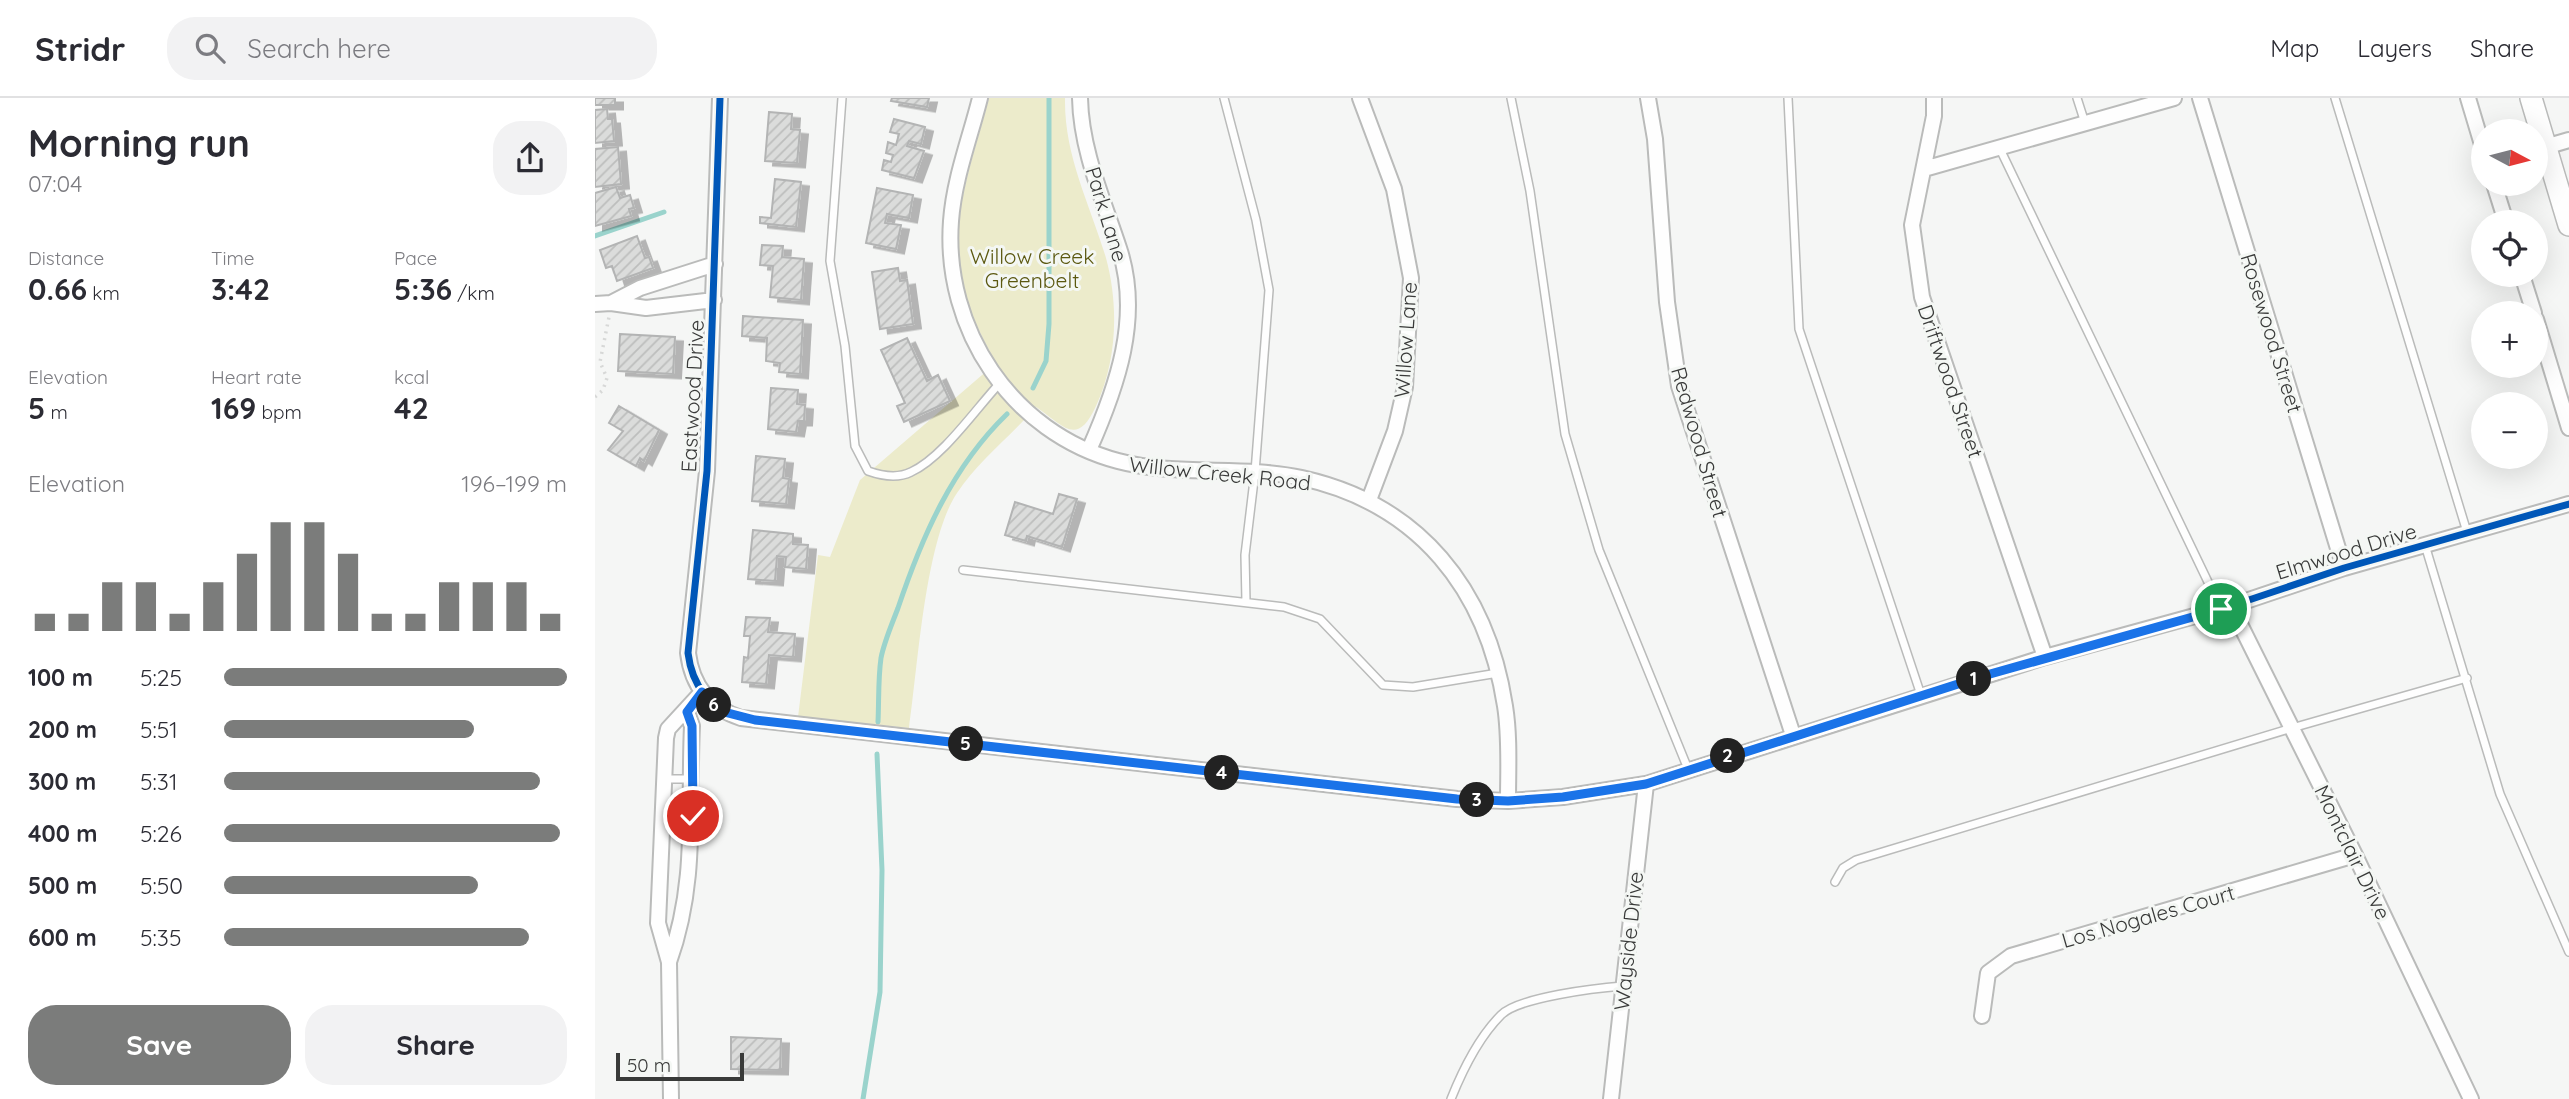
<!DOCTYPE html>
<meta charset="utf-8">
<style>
:root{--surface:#fff;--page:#f2f2f3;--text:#2b2b33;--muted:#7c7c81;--line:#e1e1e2;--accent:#7b7c7b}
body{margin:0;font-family:Quicksand,sans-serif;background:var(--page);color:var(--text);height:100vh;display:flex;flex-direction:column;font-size:26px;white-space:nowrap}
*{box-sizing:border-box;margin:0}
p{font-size:23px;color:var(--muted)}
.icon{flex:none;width:38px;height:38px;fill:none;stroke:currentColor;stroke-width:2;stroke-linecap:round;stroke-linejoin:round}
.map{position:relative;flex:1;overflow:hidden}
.details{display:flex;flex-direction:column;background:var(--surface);width:595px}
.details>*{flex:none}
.needle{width:46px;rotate:97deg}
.buttons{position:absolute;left:1876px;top:21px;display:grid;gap:14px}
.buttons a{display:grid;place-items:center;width:77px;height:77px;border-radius:50%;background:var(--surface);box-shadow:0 7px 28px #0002;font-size:35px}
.scale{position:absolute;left:21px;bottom:18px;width:128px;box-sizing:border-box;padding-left:7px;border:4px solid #393a39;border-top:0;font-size:19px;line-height:24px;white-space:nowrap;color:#393a39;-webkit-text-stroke:5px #f4f7f4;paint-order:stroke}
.pin{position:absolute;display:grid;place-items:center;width:60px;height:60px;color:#fff;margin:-30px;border:4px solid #fff;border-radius:50%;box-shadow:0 2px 7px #0007}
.km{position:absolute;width:35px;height:35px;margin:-18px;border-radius:50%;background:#222;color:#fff;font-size:19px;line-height:35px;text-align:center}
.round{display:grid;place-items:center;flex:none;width:74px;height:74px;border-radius:28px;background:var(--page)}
.headline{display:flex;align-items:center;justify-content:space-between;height:119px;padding:0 28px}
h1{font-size:38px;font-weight:700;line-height:52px}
.figures{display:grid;grid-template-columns:repeat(3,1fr);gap:10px;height:119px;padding:7px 28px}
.figures div{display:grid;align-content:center}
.figures b{font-size:30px;font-weight:700}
.figures small{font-size:19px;font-weight:400}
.figures p{font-size:19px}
.chart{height:196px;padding:14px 28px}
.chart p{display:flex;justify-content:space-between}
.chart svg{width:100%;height:126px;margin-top:7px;stroke:var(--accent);stroke-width:6}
.primary-button{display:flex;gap:14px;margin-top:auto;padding:14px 28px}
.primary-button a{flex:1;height:80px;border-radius:28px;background:var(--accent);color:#fff;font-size:28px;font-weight:700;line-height:80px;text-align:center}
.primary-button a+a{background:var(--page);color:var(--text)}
ul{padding:0 28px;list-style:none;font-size:23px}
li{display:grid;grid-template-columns:112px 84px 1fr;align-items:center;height:52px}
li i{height:18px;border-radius:9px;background:var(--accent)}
header{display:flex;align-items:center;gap:42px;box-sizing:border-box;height:98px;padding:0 35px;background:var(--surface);border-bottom:2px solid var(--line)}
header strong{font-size:33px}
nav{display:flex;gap:38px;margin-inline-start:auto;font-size:24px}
.search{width:490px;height:63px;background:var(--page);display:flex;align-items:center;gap:18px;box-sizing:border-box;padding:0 24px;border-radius:28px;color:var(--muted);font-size:26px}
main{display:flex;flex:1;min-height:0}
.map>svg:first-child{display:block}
.green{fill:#ecebcb}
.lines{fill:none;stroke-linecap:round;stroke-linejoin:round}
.stream{stroke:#9ad3cc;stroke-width:5}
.building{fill:url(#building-hatch);stroke:#b3b4b4;stroke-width:2;filter:url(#shadow)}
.lane-casing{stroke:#babbba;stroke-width:10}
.street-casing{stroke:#babbba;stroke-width:18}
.primary-casing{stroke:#babbba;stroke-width:24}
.path{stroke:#d7d8d7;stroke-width:3.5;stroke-dasharray:2 5;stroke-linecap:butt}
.lane{stroke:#fefefe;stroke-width:7}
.street{stroke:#fefefe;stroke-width:14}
.primary{stroke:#fefefe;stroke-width:21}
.cycleway-casing{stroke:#f4f7f4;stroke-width:11}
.cycleway{stroke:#0057b8;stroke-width:7}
.route-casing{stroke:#fff;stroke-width:14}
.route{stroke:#1a73e8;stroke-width:9}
.labels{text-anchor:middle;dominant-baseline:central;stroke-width:6;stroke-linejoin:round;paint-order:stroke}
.street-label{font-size:21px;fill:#393a39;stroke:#f4f7f4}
.park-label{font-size:21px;fill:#5b5810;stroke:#f4f7f4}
</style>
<header>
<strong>Stridr</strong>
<div class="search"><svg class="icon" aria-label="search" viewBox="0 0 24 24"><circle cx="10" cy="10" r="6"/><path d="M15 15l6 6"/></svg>Search here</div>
<nav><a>Map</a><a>Layers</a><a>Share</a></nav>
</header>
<main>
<section class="details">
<div class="headline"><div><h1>Morning run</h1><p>07:04</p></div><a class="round"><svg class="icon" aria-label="share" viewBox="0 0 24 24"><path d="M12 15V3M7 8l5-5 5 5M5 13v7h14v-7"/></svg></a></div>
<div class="figures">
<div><p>Distance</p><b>0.66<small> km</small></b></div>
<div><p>Time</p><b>3:42</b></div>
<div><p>Pace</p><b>5:36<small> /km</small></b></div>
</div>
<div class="figures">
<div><p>Elevation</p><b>5<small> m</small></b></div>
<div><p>Heart rate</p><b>169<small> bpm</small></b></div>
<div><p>kcal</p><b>42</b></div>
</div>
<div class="chart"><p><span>Elevation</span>196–199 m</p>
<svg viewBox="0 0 160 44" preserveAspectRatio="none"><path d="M5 44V38M15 44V38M25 44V27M35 44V27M45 44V38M55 44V27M65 44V17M75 44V6M85 44V6M95 44V17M105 44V38M115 44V38M125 44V27M135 44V27M145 44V27M155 44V38"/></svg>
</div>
<ul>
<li><b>100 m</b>5:25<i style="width:100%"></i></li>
<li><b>200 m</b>5:51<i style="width:73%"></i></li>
<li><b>300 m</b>5:31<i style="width:92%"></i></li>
<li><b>400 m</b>5:26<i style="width:98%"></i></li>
<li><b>500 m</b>5:50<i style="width:74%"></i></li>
<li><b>600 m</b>5:35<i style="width:89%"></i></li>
</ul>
<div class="primary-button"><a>Save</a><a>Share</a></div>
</section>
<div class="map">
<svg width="1974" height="1001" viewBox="0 0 1974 1001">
<defs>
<pattern id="building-hatch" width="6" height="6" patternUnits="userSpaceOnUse" patternTransform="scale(1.75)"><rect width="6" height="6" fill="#dbdcdb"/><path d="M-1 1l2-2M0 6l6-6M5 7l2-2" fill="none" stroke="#bdbebd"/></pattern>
<filter id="shadow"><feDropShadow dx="8" dy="4.5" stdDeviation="0" flood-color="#0004"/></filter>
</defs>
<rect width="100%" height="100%" fill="#f5f6f5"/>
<path class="green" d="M 394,0 L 470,0 C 469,58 495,106 511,160 C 524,208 522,263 501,308 C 482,350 468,327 441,309 C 416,338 384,362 362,395 C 330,443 323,569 314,630 L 203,619 L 223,457 L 235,459 L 265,382 L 401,265 C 384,233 364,196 362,159 C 360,106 381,50 394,0 Z"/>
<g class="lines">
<path class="stream" d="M 0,138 L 69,114
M 438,290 L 451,263 L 454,226 L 454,0
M 283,624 C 284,603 283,581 286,560 C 289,544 297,526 303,510 C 327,439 357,369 412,316
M 268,1001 L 285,894 L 287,772 L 282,656"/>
</g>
<path class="building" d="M 0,0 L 20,0 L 20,7 L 0,7 Z
M 297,0 L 334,0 L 332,9 L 296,3 Z
M 12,11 L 13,21 L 17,21 L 19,43 L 0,45 L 0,12 Z
M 174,14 L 197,16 L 196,31 L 205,32 L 202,65 L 170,63 Z
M 299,21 L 330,29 L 326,46 L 314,43 L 312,48 L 329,53 L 319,80 L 287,72 L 289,62 L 296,64 L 298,57 L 291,55 L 293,44 L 301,47 L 304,36 L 295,34 Z
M 23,49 L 26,86 L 0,89 L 0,51 Z
M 180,81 L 206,84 L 201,129 L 165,125 L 165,119 L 176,120 Z
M 21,89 L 25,100 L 35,97 L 39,110 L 34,111 L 36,118 L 0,128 L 0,95 Z
M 282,90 L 318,97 L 314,120 L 292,116 L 290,125 L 306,127 L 301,151 L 271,145 Z
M 42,138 L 50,160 L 54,159 L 58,170 L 22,183 L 17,168 L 11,170 L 5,152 Z
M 167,147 L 188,148 L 187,159 L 209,161 L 206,202 L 175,199 L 178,168 L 165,167 Z
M 303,170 L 305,183 L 312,182 L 318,226 L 285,231 L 277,174 Z
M 148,218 L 208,222 L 205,276 L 184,274 L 185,265 L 171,263 L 172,240 L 147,238 Z
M 25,236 L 80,239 L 78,276 L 23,273 Z
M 312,240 L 332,283 L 343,277 L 355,303 L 309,324 L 302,308 L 310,305 L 286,252 Z
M 176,290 L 203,292 L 202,306 L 210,307 L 209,323 L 203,323 L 201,334 L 173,331 Z
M 24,308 L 64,332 L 49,363 L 45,360 L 41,368 L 13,352 L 28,333 L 14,325 Z
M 161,358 L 190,361 L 188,380 L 194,381 L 191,406 L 157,403 Z
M 464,396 L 482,401 L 467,449 L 432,438 L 431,443 L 410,437 L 420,404 L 458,416 Z
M 158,432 L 198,436 L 198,446 L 213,447 L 211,471 L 190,469 L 191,459 L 182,458 L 180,483 L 153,481 Z
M 151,519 L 175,520 L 173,534 L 200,536 L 198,559 L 174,557 L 171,586 L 147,584 L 149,559 L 153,560 L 155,538 L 149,538 Z
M 136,939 L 186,941 L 185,972 L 136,971 Z"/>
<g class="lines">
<g class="lane-casing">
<path id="lane" d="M 247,0 L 235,163 L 250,248 L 260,348 L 273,373 C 287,378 302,381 316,374 C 347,360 380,312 404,286
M 629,0 L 661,122 L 674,192 L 660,374 L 650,457 L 651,504
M 916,0 L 935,93 L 970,336 L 1004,452 L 1093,671
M 1193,0 L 1204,231 L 1326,597
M 1482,0 L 1490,25
M 1740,0 L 1872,434
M 1405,51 L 1626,511
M 1830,447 L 1905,696 L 1974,854
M 368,472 L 689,509 L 725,521 L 788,587 L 818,589 L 903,575
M 69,681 L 97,681
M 68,716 L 95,718
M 1240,784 L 1248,770 L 1261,762 L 1697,630 L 1872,580
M 856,1001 C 868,971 883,940 906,917 C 924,899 1002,890 1028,888"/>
</g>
<g class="street-casing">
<path id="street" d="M 125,0 L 112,373 L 93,555 C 97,588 115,610 146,620 L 862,701 L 913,703 L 968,699 L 1051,686 L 1450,559 L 1636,508 L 1749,470 L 1974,406
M 385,0 C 375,40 359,81 356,123 C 348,231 417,335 523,363 C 583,379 646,367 707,380 C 824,406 892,491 910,608 C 915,639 913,672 913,703
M 485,0 C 486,52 508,101 524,150 C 547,219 522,289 494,352
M 765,0 L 799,91 L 816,180 L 810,289 L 800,333 L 774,402
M 1053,0 L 1060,41 L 1072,204 L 1084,288 L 1198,637
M 1339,0 L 1339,18 L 1317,127 L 1327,199 L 1450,559
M 1605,0 L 1749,470
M 1873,0 L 1888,50
M 1950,49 L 1974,42
M 1329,71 L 1579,0
M 1899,86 L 1911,124
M 1927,177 L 1939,215
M 16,205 L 45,190 L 120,166
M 0,206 L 16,205 L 51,210 L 119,202
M 1941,221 L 1974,330
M 1636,508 L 1760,757 L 1876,1001
M 74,864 C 103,783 93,711 97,628 L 92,614
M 1387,918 L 1393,875 L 1416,858 L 1760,757
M 76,1001 L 74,864 L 63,825 L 71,640 L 73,631 L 107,594
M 1016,1001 L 1051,686"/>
</g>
<g class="primary-casing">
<path id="primary" d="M 1936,0 L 1974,127"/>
</g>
<path class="path" d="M 0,299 L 8,292 L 12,280 L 5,264 L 14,219"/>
<use href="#lane" class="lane"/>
<use href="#street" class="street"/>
<use href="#primary" class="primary"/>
<g class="cycleway-casing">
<path id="cycleway" d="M 125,0 L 112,373 L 93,555 C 97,588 115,610 146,620 L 862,701 L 913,703 L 968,699 L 1051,686 L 1450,559 L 1636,508 L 1749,470 L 1974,406"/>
</g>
<use href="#cycleway" class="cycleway"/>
</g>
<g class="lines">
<g class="route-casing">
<path id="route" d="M 98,718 L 97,628 L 92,614 L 107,594 L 133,615 L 160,622 L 862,701 L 913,703 L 968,699 L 1051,686 L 1388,578 L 1626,511"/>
</g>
<use href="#route" class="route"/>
</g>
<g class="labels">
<g class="street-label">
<text transform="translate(512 116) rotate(73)">Park Lane</text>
<text transform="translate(1677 235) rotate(73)">Rosewood Street</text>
<text transform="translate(810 242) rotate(-86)">Willow Lane</text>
<text transform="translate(1356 283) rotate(71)">Driftwood Street</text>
<text transform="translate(97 298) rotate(-87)">Eastwood Drive</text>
<text transform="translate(1105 344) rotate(74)">Redwood Street</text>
<text transform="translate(625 375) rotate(6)">Willow Creek Road</text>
<text transform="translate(1751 453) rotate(-17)">Elmwood Drive</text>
<text transform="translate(1758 754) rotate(64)">Montclair Drive</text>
<text transform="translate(1553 818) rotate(-16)">Los Nogales Court</text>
<text transform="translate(1033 843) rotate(-84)">Wayside Drive</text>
</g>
<g class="park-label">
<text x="437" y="158">Willow Creek<tspan x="437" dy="24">Greenbelt</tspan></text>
</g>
</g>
</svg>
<div class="buttons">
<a><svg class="needle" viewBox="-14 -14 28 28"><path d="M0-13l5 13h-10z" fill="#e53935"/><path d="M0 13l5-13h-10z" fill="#7c7c81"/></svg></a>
<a><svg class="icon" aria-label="locate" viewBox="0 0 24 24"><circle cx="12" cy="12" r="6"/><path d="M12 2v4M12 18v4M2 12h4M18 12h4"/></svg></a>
<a>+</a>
<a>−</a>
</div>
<div class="scale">50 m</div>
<div class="pin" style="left:1626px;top:511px;background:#1e9e55"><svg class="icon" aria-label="arrive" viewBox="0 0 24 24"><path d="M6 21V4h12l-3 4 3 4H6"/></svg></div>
<div class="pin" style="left:98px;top:718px;background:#d93025"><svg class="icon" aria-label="check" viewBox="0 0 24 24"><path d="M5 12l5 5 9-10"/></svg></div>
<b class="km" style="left:1379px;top:581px">1</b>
<b class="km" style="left:1133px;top:658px">2</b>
<b class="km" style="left:882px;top:702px">3</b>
<b class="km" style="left:627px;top:675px">4</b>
<b class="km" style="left:371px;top:646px">5</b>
<b class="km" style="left:119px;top:607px">6</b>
</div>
</main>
